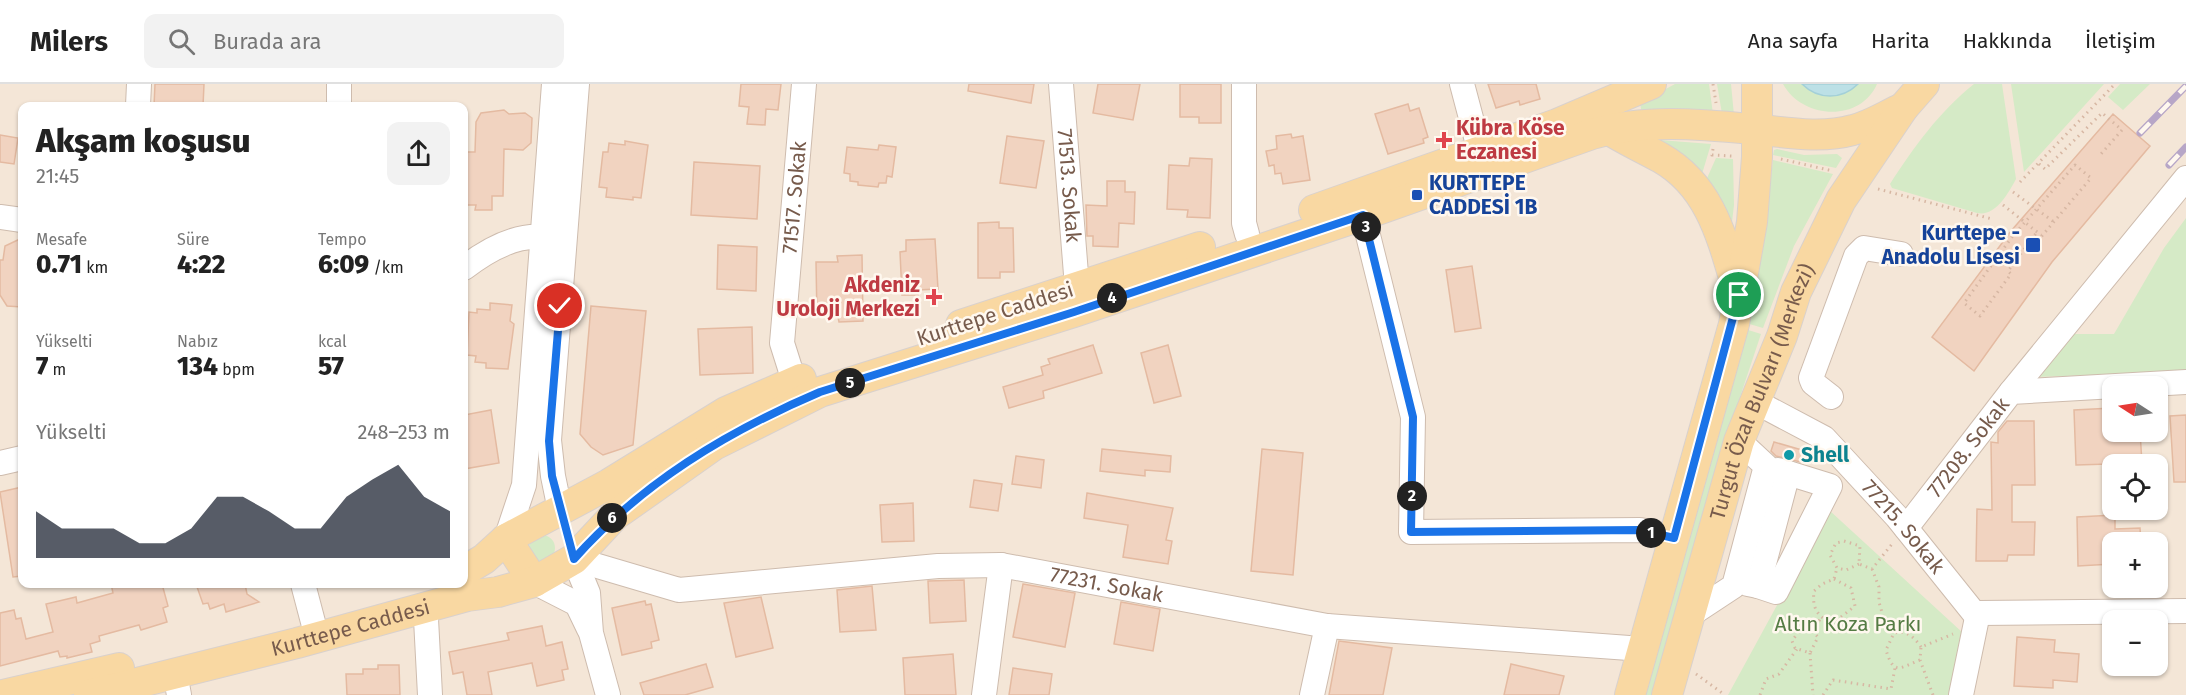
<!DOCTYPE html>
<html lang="tr">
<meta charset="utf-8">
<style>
:root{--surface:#fff;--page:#f2f2f2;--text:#222;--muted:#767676;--line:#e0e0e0;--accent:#111827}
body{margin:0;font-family:"Fira Sans",sans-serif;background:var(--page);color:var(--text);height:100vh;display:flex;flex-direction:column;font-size:22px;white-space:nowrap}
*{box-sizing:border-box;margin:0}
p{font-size:20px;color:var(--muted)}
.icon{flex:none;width:33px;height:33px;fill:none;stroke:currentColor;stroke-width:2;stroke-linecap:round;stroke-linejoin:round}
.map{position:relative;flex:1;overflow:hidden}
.sheet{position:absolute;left:18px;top:18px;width:450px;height:486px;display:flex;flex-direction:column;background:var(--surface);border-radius:12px;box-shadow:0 2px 4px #0004}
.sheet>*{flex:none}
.needle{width:39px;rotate:282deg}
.tools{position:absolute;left:2102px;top:292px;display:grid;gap:12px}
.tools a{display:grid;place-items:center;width:66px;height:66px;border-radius:12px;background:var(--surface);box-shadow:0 2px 4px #0004;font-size:30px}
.pin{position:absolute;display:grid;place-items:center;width:51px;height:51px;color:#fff;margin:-26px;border:3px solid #fff;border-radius:50%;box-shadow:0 2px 6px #0007}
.km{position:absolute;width:30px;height:30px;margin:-15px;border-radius:50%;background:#222;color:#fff;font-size:16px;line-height:30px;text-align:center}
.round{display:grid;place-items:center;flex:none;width:63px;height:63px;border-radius:12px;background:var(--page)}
.overview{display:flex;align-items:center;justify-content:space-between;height:102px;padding:0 18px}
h1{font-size:33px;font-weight:800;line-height:45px}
.stats{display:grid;grid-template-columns:repeat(3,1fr);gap:9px;height:102px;padding:6px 18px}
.stats div{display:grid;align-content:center}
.stats b{font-size:26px;font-weight:800}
.stats small{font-size:16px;font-weight:400}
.stats p{font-size:16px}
.chart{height:168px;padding:12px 18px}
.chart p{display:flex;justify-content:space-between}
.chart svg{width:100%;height:108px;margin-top:6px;fill:var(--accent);opacity:.7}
header{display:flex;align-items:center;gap:36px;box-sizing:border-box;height:84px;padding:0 30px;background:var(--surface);border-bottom:2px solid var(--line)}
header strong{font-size:28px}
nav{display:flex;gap:33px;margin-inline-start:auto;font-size:21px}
.search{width:420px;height:54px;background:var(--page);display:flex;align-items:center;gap:15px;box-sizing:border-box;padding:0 21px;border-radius:12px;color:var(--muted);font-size:22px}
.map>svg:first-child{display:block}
.residential{fill:#f4e6d7;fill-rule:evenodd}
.green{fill:#d5eac6}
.water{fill:#bce0e6;stroke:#a3d0d8;stroke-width:1.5}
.building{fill:#f1d3c0;stroke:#e4baa1;stroke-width:1.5}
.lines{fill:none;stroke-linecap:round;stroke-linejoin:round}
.minor-casing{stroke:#cebcae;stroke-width:26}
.major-casing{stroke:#d9d1cd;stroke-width:32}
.path{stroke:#d7b7a3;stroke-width:3;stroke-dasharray:1.5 4.5;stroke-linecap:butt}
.minor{stroke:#fff;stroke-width:24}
.major{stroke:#f9d8a2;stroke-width:30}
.rail-casing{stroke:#b7a6c7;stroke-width:7}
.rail{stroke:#fff8ef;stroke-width:4.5;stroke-dasharray:14;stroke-linecap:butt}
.route-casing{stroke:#fff;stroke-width:12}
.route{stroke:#1a73e8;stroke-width:8}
.health-dot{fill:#e0444e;stroke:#fff8ef;stroke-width:2}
.transit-dot{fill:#1a4fb4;stroke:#fff8ef;stroke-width:2}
.culture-dot{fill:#0f9aa8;stroke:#fff8ef;stroke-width:2}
.labels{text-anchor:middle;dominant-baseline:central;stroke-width:5;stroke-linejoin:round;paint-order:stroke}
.health-label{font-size:21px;font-weight:bold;fill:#be3a42;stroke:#fff8ef;text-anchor:start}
.transit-label{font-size:21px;font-weight:bold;fill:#164399;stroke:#fff8ef;text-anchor:start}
.street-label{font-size:21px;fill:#775b4c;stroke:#fff8ef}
.culture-label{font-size:21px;font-weight:bold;fill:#0d838f;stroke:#fff8ef;text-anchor:start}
.park-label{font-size:21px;fill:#557c44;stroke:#fff8ef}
</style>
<header>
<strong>Milers</strong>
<div class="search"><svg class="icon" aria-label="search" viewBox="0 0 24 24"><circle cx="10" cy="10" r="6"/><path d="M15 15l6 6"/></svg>Burada ara</div>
<nav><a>Ana sayfa</a><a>Harita</a><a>Hakkında</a><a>İletişim</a></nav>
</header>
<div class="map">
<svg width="2186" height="611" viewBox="0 0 2186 611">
<rect width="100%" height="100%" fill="#fcf4e8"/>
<path class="residential" d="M 0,0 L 2186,0 L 2186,611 L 0,611 ZM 22,22 L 464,22 L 464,500 L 22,500 ZM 2112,303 L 2157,303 L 2157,348 L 2112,348 ZM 2112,381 L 2157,381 L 2157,426 L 2112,426 ZM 2112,459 L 2157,459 L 2157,504 L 2112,504 ZM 2112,537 L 2157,537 L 2157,582 L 2112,582 Z"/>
<path class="green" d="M 1675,0 L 1709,0 L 1713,30 L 1642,30 L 1640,19 Z
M 1717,0 L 1731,0 L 1734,31 L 1722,30 Z
M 1783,0 L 1877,0 C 1860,39 1802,35 1783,0 Z
M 1974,0 L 2002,0 L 2016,95 C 2008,110 1995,133 1977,129 L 1892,104 L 1890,100 C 1914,63 1939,28 1974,0 Z
M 2011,0 L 2104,0 L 2024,88 Z
M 2120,0 L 2150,0 L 2123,26 L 2108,13 Z
M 1646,55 L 1711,60 L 1702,90 Z
M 1777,65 L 1804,71 L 1837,70 L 1842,74 L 1836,84 L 1773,71 L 1774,66 Z
M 1716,74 L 1733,75 L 1734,121 L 1730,155 L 1704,101 Z
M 1773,76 L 1833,90 L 1794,162 L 1763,244 L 1746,239 L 1764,153 Z
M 2186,134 L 2186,288 L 2034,293 L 2067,250 L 2114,250 L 2164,164 Z
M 1745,245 L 1761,250 L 1718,379 L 1653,611 L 1643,611 Z
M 1829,426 L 1963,549 L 1948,611 L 1728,611 Z
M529 464a13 13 0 1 1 26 0a13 13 0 1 1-26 0Z"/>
<path class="water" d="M 1802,0 L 1858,0 C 1842,16 1818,16 1802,0 Z"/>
<path class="building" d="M 155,0 L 204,0 L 203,22 L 154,22 Z
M 741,0 L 781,0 L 778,26 L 766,25 L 765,41 L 747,40 L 749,23 L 739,22 Z
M 969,0 L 1034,0 L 1031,19 L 968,7 Z
M 1098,0 L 1140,0 L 1133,36 L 1093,29 Z
M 1180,0 L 1221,0 L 1221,39 L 1199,39 L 1199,33 L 1180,33 Z
M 1488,0 L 1536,0 L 1540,15 L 1520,21 L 1519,17 L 1496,24 Z
M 1408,20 L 1410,27 L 1419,24 L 1428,53 L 1423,55 L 1424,59 L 1388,70 L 1375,30 Z
M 504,26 L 509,30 L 525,29 L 532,34 L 531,59 L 523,66 L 504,65 L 503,112 L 492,112 L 492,126 L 475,126 L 476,121 L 464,121 L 464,68 L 475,68 L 476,38 L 481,29 Z
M 2113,30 L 2150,62 L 2052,178 L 1974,287 L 1932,253 L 2011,147 Z
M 1291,50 L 1292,54 L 1303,52 L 1310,96 L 1283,100 L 1281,89 L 1275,90 L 1274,81 L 1269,82 L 1266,67 L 1277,65 L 1276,52 Z
M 0,51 L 18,54 L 14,80 L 0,78 Z
M 1007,52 L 1044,57 L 1036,104 L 1000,99 Z
M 625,57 L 648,61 L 641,114 L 633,113 L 633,116 L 606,113 L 607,104 L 599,103 L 603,68 L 608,68 L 609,59 L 625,61 Z
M 879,61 L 896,63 L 892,93 L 887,92 L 886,99 L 879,99 L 878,103 L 858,101 L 858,98 L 850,97 L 850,90 L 844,89 L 847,63 L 878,66 Z
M 1190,74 L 1212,75 L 1210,134 L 1187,133 L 1188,126 L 1167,125 L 1169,81 L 1189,82 Z
M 694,78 L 760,82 L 757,135 L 691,131 Z
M 1107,97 L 1125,97 L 1125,108 L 1135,108 L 1134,140 L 1119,139 L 1118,163 L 1093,162 L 1093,152 L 1087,152 L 1086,121 L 1107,122 Z
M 999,138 L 999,144 L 1013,144 L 1014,188 L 1000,188 L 1000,194 L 978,194 L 978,139 Z
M 22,154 L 22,223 L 7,222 L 0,211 L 0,176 L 3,176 L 5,162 Z
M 935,155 L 938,205 L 917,206 L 918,211 L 902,211 L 900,168 L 906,167 L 906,156 Z
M 718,161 L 757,163 L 756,207 L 717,205 Z
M 862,171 L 863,237 L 839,238 L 838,233 L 817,233 L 816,178 L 838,178 L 837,172 Z
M 1472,182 L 1481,244 L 1455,248 L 1446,186 Z
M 490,219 L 512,221 L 510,237 L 514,240 L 508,285 L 486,284 L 486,279 L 475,278 L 476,272 L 467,271 L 469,228 L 477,229 L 477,225 L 490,226 Z
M 591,222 L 646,227 L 633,361 L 603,371 L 591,363 L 580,350 Z
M 752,243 L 753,289 L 700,291 L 698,245 Z
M 1093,261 L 1102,289 L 1043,307 L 1044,314 L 1009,324 L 1003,303 L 1043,291 L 1041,283 L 1050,280 L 1048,275 Z
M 1168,261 L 1181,312 L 1154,319 L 1141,269 Z
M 2112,324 L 2112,348 L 2140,348 L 2142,379 L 2076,381 L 2074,326 Z
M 491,326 L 499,379 L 464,385 L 464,331 Z
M 2186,331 L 2186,398 L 2174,398 L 2170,332 Z
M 2007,337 L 2034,337 L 2035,401 L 2012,401 L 2012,438 L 2035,438 L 2034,471 L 2008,471 L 2007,477 L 1976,477 L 1977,425 L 1992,426 L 1991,358 L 1998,359 L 1998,348 Z
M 1774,358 L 1809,368 L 1805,379 L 1776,372 L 1771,367 Z
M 1102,365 L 1171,372 L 1170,388 L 1145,386 L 1145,392 L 1100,387 Z
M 1262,365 L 1303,369 L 1293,491 L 1251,487 Z
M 1016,372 L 1044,376 L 1041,404 L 1012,400 Z
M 974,396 L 1002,400 L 998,427 L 970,423 Z
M 22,403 L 22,492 L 13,493 L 0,408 Z
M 1087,409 L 1173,424 L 1166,456 L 1172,457 L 1168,480 L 1123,473 L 1128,441 L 1084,434 Z
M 913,419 L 914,457 L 882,458 L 880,421 Z
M 2115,431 L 2115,445 L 2140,444 L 2141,459 L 2112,459 L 2112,480 L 2078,482 L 2077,433 Z
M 964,496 L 966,537 L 930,539 L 928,497 Z
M 111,500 L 162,500 L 168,522 L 163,524 L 167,538 L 141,546 L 139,541 L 99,552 L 100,557 L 90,560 L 92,568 L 67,574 L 67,572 L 60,573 L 58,567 L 0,582 L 0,529 L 14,526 L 16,535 L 21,534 L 26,555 L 53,548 L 46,520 L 76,513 L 77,519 L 113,509 Z
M 196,500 L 245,500 L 247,510 L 259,518 L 226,528 L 224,520 L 210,525 L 208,519 L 203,520 Z
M 1023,500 L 1075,509 L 1065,563 L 1013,553 Z
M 872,502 L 876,546 L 840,548 L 837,506 Z
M 761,513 L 773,564 L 736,573 L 724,519 Z
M 645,517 L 646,521 L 651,520 L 659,556 L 651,558 L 652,564 L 622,571 L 612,524 Z
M 1121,518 L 1160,525 L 1153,567 L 1114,560 Z
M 542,542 L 546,562 L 562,558 L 568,585 L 562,586 L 564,596 L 537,602 L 532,579 L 488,588 L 492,611 L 467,611 L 463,588 L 453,590 L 449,568 L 509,556 L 507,549 Z
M 2017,553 L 2055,556 L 2054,568 L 2079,570 L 2077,598 L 2053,596 L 2053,604 L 2014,602 Z
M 1339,557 L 1392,564 L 1383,611 L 1329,611 Z
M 953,570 L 956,611 L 905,611 L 903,574 Z
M 706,580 L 713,603 L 685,611 L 644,611 L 640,599 Z
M 1511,580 L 1564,592 L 1559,611 L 1504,611 Z
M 378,581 L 399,581 L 400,611 L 347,611 L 346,590 L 363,590 L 363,585 L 378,585 Z
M 1013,584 L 1052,590 L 1049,611 L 1009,611 Z"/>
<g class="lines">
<g class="minor-casing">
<g id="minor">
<path d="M 339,0 L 339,22"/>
<path id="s1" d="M 1061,0 L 1077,203"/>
<path d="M 1244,0 L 1244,139 L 1247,150"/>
<path d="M 1462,0 L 1480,68"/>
<path d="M 138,22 L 139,0"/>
<path d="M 1363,131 L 1413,333 L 1411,448 L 1640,446 L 1674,454"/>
<path d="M 0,133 L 22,136"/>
<path d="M 464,184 C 486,167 513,151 541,153"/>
<path id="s2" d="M 794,297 L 782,259 L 804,0"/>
<path d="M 2011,308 L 2186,94"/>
<path d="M 1831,313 L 1813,299 L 1811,294 L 1856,172 L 1864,164 L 1901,170"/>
<path id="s3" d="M 1756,318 L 1824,354 L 1897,433 L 1974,529 L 1978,529"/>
<path d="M 0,379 L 22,374"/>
<path d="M 560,426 L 553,392 L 549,356 L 577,0"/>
<path id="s4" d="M 1906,444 L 2011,308 L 2186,298"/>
<path d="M 506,455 L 524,401 L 554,0"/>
<path id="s5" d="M 574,475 L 679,506 L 938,482 L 1001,481 L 1327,542 L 1629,564 L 1642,568"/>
<path d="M 574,475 L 588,509 L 591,549 L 608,611"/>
<path d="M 534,498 L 577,520 L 589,545"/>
<path d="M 303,500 L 313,538"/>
<path d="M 1748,500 L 1758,502 L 1788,389 L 1778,386"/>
<path d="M 1758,502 L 1776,508 L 1830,402 L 1788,389"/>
<path d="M 417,525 L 426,535 L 430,611"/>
<path d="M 1978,529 L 2186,527"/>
<path d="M 1690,531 L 1734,502 L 1766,382 L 1739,357"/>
<path d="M 175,589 L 179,611"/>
<path d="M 984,611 L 1001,481"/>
<path d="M 1312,611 L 1327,542"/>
<path d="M 1961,611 L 1978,529"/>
</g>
</g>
<g class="major-casing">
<g id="major">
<path d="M 1608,45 C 1625,56 1643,64 1661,74 C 1710,102 1722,153 1737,204"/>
<path d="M 1314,126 L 1557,40 L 1651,0"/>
<path d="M 961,241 L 1200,163"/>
<path d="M 506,455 L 534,498"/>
<path d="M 464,487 L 484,475 L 506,455 L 609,400 L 726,328 L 801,295"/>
<path d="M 3,611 L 119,584"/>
<path id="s6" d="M 89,611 L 297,559 L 467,512 L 498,508 L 534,498 L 574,475 L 615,431 L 714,361 L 820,308 L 1074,228 L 1363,131 L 1592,50 C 1643,35 1699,40 1752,45 C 1784,48 1820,55 1853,46 C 1870,42 1887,31 1903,24"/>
<path d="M 1630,611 L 1734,240 L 1752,138 L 1757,73 L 1757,0"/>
<path id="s7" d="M 1667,611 L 1739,357 L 1782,252 L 1796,208 L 1841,116 L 1903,24 L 1924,0"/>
</g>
</g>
<path class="path" d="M 1713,0 L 1716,19
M 1713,65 L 1712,71 L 1732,72
M 1781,75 L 1833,87
M 2039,80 L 2045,85 L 2102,29 L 2122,46 L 2101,70
M 2020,98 L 2115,0
M 1878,105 L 1992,135
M 2013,108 L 2054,138
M 2003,121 L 2041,151
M 2030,166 L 2091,94 L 2075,81 L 2012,153 L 1964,219 L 1980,232 L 2011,190 L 2008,187 L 2037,148
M 1859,480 L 1846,486 L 1837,484 L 1830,471 L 1836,459 L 1844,457 L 1860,462 L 1859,480 L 1872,485 L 1892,460
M 1872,485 L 1879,503 L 1879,518 L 1883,532 L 1894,549
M 1834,495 L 1851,504 L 1855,522 L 1832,540 C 1817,531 1812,525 1814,507 L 1822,500 L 1834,495 L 1837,484
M 1812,547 L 1818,553 L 1810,569 L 1795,564 L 1792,557 L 1802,543 L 1812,547 L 1821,534
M 1810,569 L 1813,611
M 1920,576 C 1901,583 1894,593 1886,566 L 1894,549 C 1907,546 1914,553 1921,563
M 1696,590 L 1725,611
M 1760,611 L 1766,595 L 1779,590 L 1797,565
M 1823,611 L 1833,596 L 1891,605 L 1895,584
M 1933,611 L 1920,576 L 1921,563 L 1953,550"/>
<use href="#minor" class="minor"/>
<use href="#major" class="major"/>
<g class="rail-casing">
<path id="rail" d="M 2140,49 L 2186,2
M 2169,81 L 2186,63"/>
</g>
<use href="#rail" class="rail"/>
</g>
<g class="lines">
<g class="route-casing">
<path id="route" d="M 560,222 L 549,357 L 552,392 L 574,475 C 642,399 726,348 820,308 L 1074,228 L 1363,131 L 1413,333 L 1411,448 L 1640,446 L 1674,454 L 1739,211"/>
</g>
<use href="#route" class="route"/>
</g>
<g class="health-dot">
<path d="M1441 47h6v6h6v6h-6v6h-6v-6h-6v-6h6z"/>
<path d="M931 204h6v6h6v6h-6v6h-6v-6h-6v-6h6z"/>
</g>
<g class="transit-dot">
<rect x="1411" y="105" width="12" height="12" rx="3"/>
<rect x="2025" y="153" width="16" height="16" rx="3"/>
</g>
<circle class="culture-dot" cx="1789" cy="371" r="6"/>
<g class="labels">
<g class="health-label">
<text x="1456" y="44">Kübra Köse<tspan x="1456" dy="24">Eczanesi</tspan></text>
<text x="920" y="201" text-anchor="end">Akdeniz<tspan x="920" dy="24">Uroloji Merkezi</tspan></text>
</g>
<g class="transit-label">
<text x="1429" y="99">KURTTEPE<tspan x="1429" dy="24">CADDESİ 1B</tspan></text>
<text x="2020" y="149" text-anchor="end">Kurttepe -<tspan x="2020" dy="24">Anadolu Lisesi</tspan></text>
</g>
<g class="street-label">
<text stroke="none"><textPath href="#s1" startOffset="102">71513. Sokak</textPath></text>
<text stroke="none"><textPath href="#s2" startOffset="186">71517. Sokak</textPath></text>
<text transform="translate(995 230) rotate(-18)">Kurttepe Caddesi</text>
<text stroke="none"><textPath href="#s7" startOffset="318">Turgut Özal Bulvarı (Merkezi)</textPath></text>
<text stroke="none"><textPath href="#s4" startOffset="102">77208. Sokak</textPath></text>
<text stroke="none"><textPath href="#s3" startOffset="196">77215. Sokak</textPath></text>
<text stroke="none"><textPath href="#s5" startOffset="540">77231. Sokak</textPath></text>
<text stroke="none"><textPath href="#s6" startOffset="270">Kurttepe Caddesi</textPath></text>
</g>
<g class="culture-label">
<text x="1801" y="371">Shell</text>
</g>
<g class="park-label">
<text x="1848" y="540">Altın Koza Parkı</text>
</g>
</g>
</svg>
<div class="tools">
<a><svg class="needle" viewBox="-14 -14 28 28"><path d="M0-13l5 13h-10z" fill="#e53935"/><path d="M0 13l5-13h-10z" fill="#767676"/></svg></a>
<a><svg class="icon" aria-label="locate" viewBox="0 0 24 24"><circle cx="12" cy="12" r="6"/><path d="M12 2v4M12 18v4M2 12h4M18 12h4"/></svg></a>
<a>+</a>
<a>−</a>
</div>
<div class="pin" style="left:1739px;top:211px;background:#1e9e55"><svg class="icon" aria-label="arrive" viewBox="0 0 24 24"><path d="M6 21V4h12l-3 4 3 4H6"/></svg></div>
<div class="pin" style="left:560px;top:222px;background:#d93025"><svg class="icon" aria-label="check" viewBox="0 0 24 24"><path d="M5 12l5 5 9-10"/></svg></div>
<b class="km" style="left:1651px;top:449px">1</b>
<b class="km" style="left:1412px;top:412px">2</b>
<b class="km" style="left:1366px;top:143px">3</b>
<b class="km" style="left:1112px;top:214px">4</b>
<b class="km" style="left:850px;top:299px">5</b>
<b class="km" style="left:612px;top:434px">6</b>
<section class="sheet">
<div class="overview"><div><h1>Akşam koşusu</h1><p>21:45</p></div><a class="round"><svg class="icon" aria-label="share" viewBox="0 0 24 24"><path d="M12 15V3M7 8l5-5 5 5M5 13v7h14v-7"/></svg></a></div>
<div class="stats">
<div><p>Mesafe</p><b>0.71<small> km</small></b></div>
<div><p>Süre</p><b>4:22</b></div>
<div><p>Tempo</p><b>6:09<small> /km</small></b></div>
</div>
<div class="stats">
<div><p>Yükselti</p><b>7<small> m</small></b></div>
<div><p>Nabız</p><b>134<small> bpm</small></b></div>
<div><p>kcal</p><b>57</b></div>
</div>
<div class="chart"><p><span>Yükselti</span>248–253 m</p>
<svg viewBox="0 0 160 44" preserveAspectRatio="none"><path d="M0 44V25L10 32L20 32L30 32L40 38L50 38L60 32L70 19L80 19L90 25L100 32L110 32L120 19L130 12L140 6L150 19L160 25V44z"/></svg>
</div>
</section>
</div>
